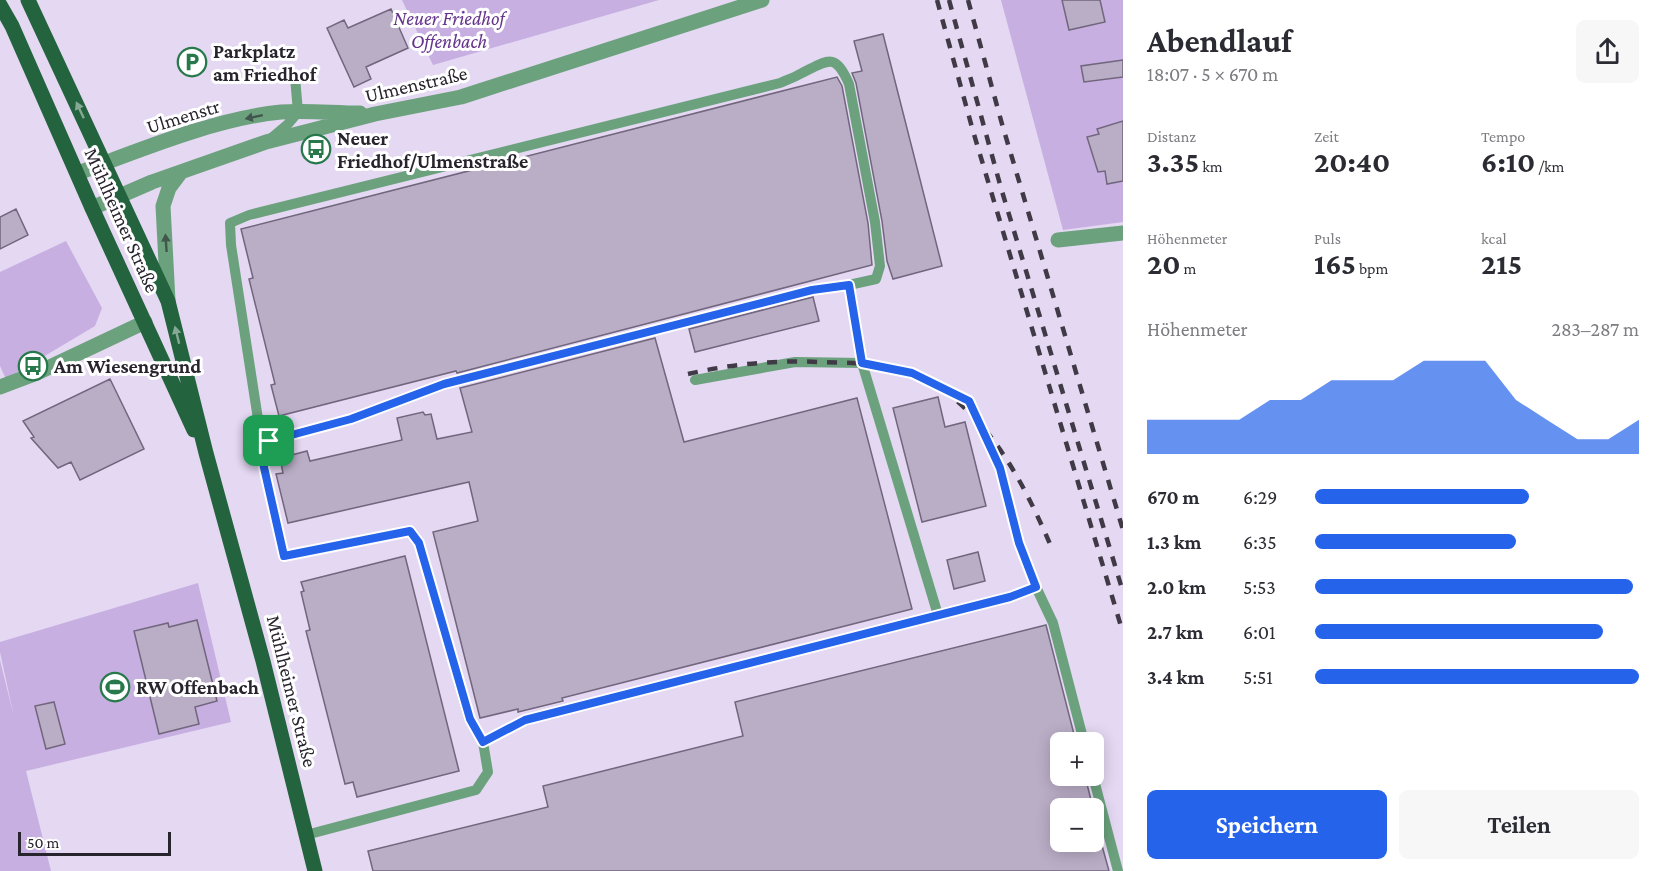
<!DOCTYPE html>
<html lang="de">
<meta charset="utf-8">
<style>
:root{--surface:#fff;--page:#f7f7f7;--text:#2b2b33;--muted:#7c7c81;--accent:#2563eb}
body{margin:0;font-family:"Crimson Pro",serif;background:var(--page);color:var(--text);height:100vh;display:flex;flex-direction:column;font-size:22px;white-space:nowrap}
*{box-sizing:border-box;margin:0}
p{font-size:20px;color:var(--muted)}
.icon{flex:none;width:33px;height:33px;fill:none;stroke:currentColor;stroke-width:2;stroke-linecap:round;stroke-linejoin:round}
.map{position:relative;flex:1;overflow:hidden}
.drawer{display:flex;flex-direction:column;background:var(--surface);width:540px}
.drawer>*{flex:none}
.controls{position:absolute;left:1050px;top:732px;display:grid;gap:12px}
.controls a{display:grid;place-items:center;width:54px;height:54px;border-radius:9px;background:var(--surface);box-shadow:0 3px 15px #0003;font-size:30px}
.scale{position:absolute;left:18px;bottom:15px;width:153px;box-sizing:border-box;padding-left:6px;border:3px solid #28242d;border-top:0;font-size:16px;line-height:21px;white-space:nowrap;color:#28242d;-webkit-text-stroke:4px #fff;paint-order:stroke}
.pin{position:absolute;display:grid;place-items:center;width:51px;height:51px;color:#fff;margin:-26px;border-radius:12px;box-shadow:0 3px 9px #0006}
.round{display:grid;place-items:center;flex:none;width:63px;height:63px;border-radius:9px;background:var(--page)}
.overview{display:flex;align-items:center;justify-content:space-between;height:102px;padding:0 24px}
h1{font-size:33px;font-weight:700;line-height:45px}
.metrics{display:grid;grid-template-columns:repeat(3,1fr);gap:9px;height:102px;padding:6px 24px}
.metrics div{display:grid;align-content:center}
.metrics b{font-size:30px;font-weight:700}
.metrics small{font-size:16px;font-weight:400}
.metrics p{font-size:16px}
.chart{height:168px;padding:12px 24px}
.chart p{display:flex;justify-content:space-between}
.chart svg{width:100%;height:108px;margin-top:6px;fill:var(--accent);opacity:.7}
.button{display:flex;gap:12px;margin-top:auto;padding:12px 24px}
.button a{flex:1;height:69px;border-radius:9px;background:var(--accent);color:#fff;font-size:24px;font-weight:700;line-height:69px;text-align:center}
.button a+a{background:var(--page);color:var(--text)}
ul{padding:0 24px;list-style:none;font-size:20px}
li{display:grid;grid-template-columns:96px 72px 1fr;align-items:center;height:45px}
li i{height:15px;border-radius:8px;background:var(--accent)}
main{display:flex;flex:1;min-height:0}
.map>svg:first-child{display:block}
.green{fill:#c7afe1}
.building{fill:#baaec7;stroke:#71667d;stroke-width:1.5}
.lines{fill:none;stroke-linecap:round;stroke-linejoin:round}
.service{stroke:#6ba17d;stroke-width:10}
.minor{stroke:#6ba17d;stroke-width:15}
.primary{stroke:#23633e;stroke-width:15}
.rail{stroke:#3f3a45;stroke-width:4.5;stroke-dasharray:10 10;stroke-linecap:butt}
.oneway{fill:#86a995}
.oneway2{fill:#43564d}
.route-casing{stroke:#fff;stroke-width:12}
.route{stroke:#2563eb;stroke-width:8}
.labels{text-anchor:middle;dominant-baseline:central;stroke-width:6;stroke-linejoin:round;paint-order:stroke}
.park-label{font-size:20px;font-style:italic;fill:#64338c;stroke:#fff}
.poi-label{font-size:20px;font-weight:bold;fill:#28242d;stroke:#fff;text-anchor:start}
.street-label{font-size:20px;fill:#28242d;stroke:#fff}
</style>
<main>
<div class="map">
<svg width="1123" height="871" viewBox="0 0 1123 871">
<rect width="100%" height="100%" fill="#e4d8f2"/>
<path class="green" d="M 402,0 L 659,0 L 433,65 Z
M 1001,0 L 1123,0 L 1123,222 L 1063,230 Z
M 66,241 L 102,308 L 95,326 L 6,379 L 0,366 L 0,272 Z
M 198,583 L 231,722 L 26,771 L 51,871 L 0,871 L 0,660 L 14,717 L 0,652 L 0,642 Z"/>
<path class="building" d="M 1062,0 L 1100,0 L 1105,22 L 1069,30 Z
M 391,9 L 408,48 L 366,67 L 371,79 L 354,87 L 327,28 L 344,20 L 348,28 Z
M 883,34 L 942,266 L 893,279 L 887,261 L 882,221 L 856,83 L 852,73 L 862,71 L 854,41 Z
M 1123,60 L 1123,77 L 1084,82 L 1081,66 Z
M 837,77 L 842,86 L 868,223 L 872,265 L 457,373 L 456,371 L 279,416 L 271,385 L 275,384 L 249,279 L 253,278 L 241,229 Z
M 1123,121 L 1123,181 L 1107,184 L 1105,171 L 1098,172 L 1087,137 L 1099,134 L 1097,129 Z
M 16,209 L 28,235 L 0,249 L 0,217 Z
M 813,297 L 819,321 L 695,352 L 689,329 Z
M 655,338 L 684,442 L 857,398 L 912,609 L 562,698 L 563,701 L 518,712 L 518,709 L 480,718 L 433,532 L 478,521 L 469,482 L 288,523 L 276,474 L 283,473 L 280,458 L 307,451 L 310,461 L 402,440 L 397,418 L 423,412 L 425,415 L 431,414 L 437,439 L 472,432 L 460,388 Z
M 110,379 L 144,449 L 80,480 L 71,462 L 58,468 L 31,438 L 34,437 L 23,421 Z
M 938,397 L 945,427 L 965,422 L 986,506 L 922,522 L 893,408 Z
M 978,552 L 985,581 L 954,589 L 947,560 Z
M 405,556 L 459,771 L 357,797 L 353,782 L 345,784 L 306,631 L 310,630 L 301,592 L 304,591 L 301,582 Z
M 197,620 L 217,701 L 195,707 L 199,724 L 159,734 L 134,631 L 168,623 L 169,627 Z
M 1046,625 L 1076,742 L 1060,742 L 1060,776 L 1085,776 L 1093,808 L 1060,808 L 1060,842 L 1101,842 L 1109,871 L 373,871 L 368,851 L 548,807 L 543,786 L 743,736 L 735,702 Z
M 54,702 L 65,744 L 46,749 L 35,706 Z"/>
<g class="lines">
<path class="service" d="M 269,140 L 288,124 L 298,112 L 295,77
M 849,285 L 862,363 L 938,615
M 695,380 L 795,362 L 862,363 L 912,373 L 969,401 L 1000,468 L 1019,543 L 1036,587 L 1053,623 L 1084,742
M 269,441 L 351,419 L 444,384 L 812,290 L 849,285 L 876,279 L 880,266 L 875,222 L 849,84 C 835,52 828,60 802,73 C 795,77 787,80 780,83 L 249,215 L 230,223 L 231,245 L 258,419 L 269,441 L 263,463 L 284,556 L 410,531 L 419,543 L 469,719 L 483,742
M 1093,776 L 1118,871
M 306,835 L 476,790 L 488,772 L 483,742 L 525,720 L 1010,597 L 1036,587"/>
<path class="minor" d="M 78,173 C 140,150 217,118 281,112 C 307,110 334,113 360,113
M 92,208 L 152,182 L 266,142 L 375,114 L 461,97 L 762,0
M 1058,240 L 1123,233
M 168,301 L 163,206 L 169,188 L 181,172
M 0,387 L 37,373 L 145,322"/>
<path class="primary" d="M 28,0 L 168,301 L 206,453 L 263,661 L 315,871
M 0,5 L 12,26 L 92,208 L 194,430"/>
<path class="rail" d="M 937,0 L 973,131 L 1123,633
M 949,0 L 1001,188 L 1123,592
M 968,0 L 1002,124 L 1123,530
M 688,374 C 731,364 775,360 819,362 C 851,363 884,362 914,374 C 983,404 1022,479 1050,544"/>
</g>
<defs><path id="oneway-solid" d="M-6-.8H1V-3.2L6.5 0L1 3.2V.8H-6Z" transform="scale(1.5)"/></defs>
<g class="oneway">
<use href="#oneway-solid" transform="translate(80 110) rotate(-115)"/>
<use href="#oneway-solid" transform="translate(177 335) rotate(-104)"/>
</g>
<g class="oneway2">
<use href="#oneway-solid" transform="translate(254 117) rotate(168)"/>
<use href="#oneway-solid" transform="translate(166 243) rotate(-94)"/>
</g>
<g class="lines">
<g class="route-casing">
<path id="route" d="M 849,285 L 862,363 L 912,373 L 969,401 L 1000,468 L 1019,543 L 1036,587 L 1010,597 L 525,720 L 483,742 L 470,719 L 419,543 L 410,531 L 284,556 L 263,463 L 269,441 L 351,419 L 444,384 L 812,290 Z"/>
</g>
<use href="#route" class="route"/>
</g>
<defs>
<g id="parking-ring" transform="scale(1.5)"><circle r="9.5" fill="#fff" stroke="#27794b" stroke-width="1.5"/><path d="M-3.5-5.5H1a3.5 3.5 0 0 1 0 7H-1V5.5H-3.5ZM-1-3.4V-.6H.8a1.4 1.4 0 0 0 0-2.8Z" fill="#27794b"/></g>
<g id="bus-ring" transform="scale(1.5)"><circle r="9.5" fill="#fff" stroke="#27794b" stroke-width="1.5"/><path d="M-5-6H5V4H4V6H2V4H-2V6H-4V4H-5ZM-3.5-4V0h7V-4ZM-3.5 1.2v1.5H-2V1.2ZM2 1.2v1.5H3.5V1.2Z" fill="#27794b"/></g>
<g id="stadium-ring" transform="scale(1.5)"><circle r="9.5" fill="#fff" stroke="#27794b" stroke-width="1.5"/><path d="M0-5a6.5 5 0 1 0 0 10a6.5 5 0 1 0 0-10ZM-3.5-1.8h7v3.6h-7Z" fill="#27794b"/></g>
</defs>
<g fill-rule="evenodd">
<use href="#parking-ring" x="192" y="62"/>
<use href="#bus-ring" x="316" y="149"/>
<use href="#bus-ring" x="33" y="366"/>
<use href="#stadium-ring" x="115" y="687"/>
</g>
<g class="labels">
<g class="park-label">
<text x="449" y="18">Neuer Friedhof<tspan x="449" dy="23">Offenbach</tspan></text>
</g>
<g class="poi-label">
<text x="213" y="51">Parkplatz<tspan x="213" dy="23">am Friedhof</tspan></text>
<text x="337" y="138">Neuer<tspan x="337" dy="23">Friedhof/Ulmenstraße</tspan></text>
<text x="54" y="366">Am Wiesengrund</text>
<text x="136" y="687">RW Offenbach</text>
</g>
<g class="street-label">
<text transform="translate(416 84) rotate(-13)">Ulmenstraße</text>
<text transform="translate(183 116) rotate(-17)">Ulmenstr</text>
<text transform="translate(122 220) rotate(66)">Mühlheimer Straße</text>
<text transform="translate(292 691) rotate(76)">Mühlheimer Straße</text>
</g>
</g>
</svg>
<div class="controls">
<a>+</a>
<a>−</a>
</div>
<div class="scale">50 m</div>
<div class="pin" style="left:269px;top:441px;background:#1e9e55"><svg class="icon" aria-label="arrive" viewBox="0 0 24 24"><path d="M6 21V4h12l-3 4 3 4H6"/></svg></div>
</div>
<section class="drawer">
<div class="overview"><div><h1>Abendlauf</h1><p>18:07 · 5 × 670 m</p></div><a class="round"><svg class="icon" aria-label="share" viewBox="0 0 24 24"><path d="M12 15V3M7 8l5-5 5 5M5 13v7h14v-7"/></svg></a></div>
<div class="metrics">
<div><p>Distanz</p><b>3.35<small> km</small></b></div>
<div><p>Zeit</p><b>20:40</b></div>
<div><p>Tempo</p><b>6:10<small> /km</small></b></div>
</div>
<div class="metrics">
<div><p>Höhenmeter</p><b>20<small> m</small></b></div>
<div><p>Puls</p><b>165<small> bpm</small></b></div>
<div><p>kcal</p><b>215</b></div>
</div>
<div class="chart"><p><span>Höhenmeter</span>283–287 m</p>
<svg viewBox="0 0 160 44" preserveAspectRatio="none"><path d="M0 44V30L10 30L20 30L30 30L40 22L50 22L60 14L70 14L80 14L90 6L100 6L110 6L120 22L130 30L140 38L150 38L160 30V44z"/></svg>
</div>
<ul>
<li><b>670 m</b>6:29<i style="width:66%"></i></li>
<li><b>1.3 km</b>6:35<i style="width:62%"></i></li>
<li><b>2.0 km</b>5:53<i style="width:98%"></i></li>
<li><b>2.7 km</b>6:01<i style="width:89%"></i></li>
<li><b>3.4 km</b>5:51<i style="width:100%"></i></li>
</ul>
<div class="button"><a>Speichern</a><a>Teilen</a></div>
</section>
</main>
